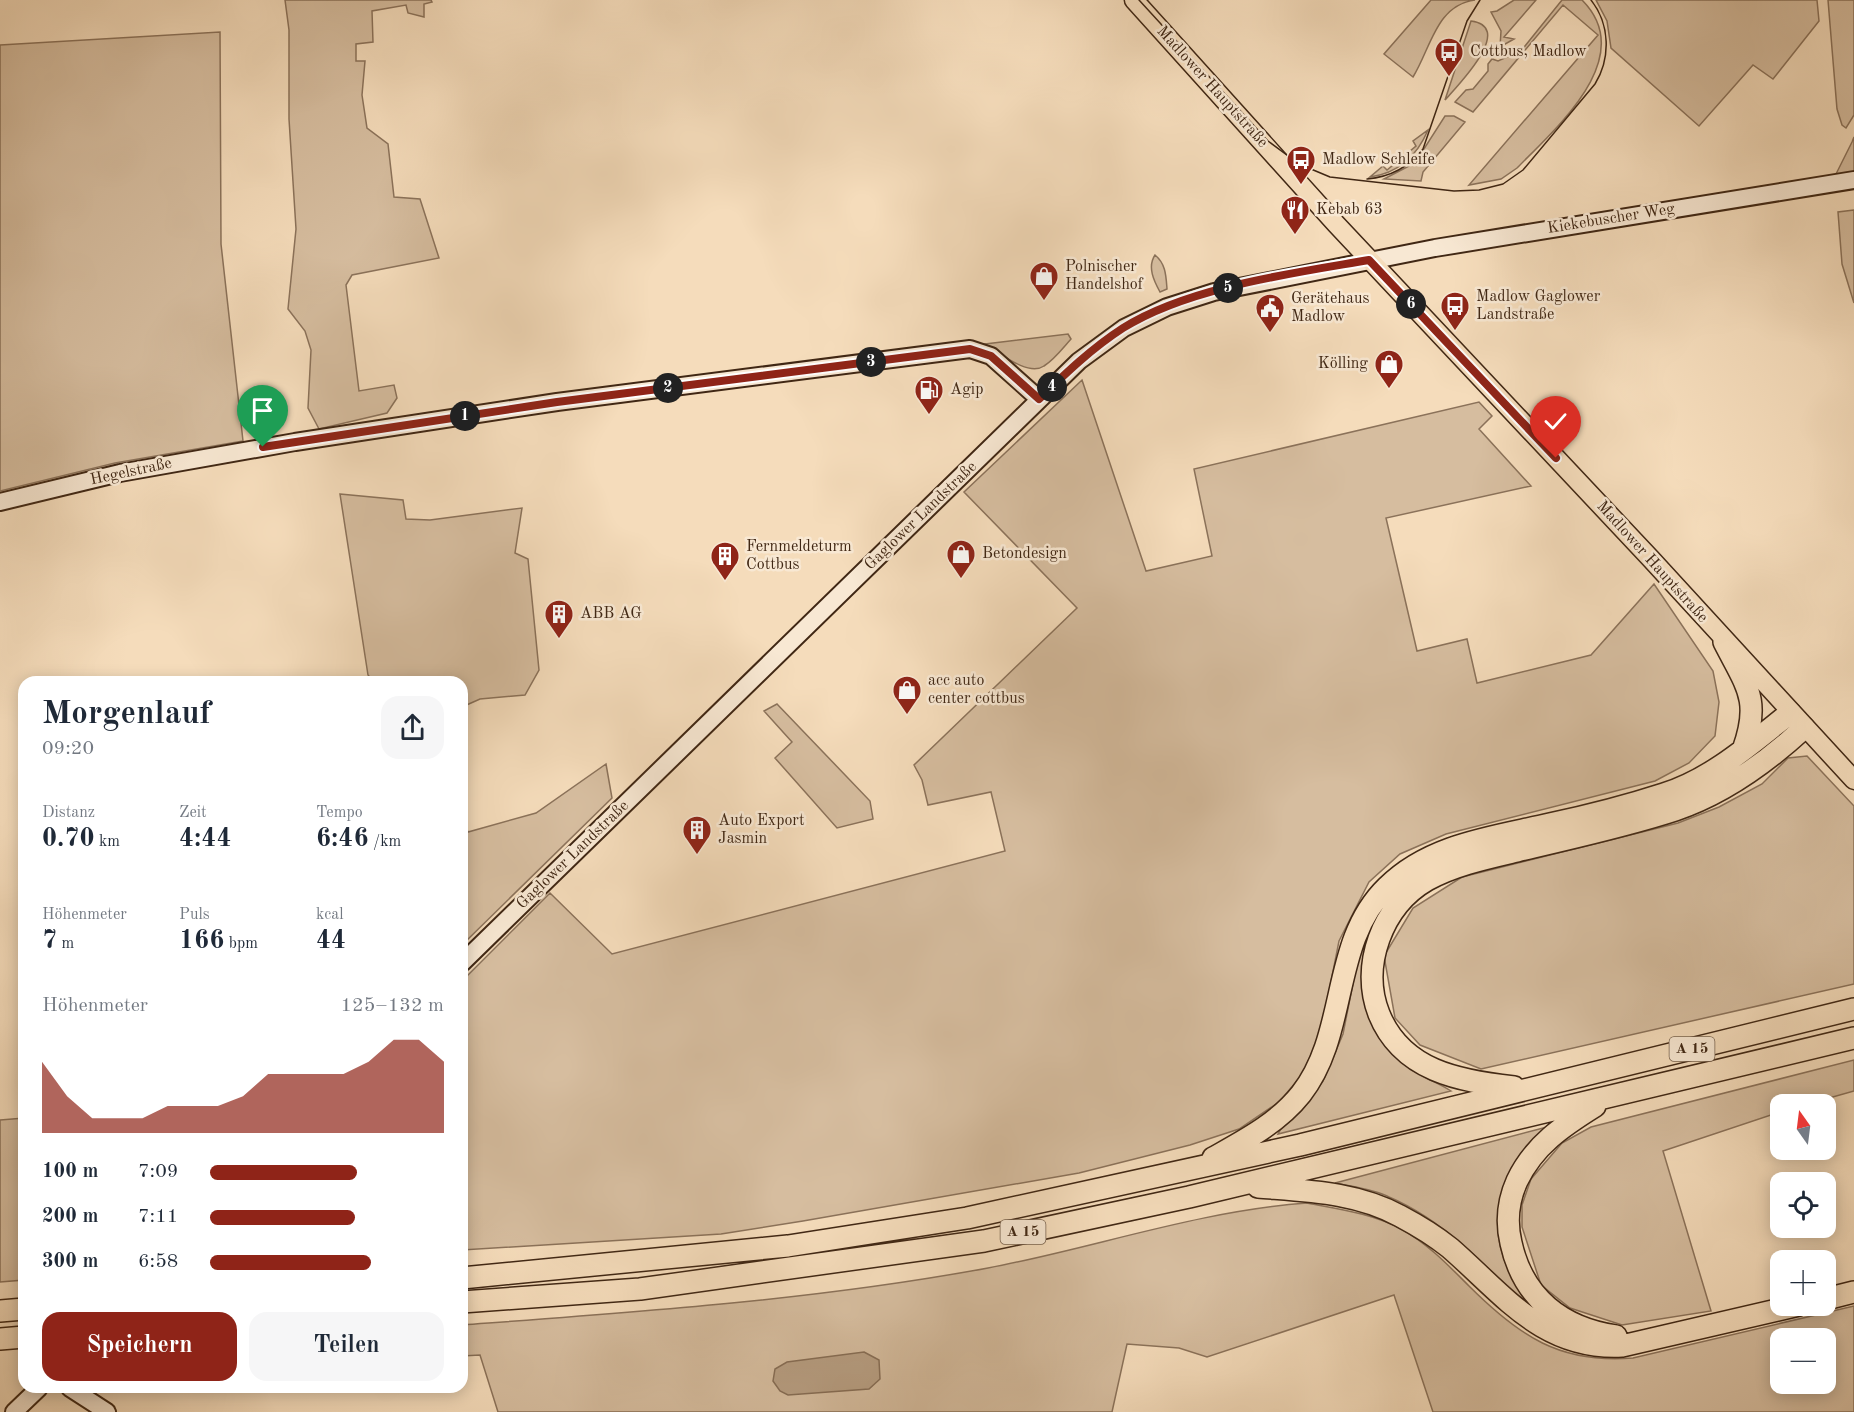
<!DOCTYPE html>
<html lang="de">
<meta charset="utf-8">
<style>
:root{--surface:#fff;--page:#f6f6f7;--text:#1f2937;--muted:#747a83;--accent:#8f2418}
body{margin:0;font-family:"Old Standard TT",serif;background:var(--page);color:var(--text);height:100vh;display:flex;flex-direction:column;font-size:22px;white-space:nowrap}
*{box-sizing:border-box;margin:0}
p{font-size:20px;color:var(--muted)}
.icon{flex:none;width:33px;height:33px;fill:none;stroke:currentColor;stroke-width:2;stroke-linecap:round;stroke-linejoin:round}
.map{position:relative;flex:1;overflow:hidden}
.drawer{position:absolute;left:18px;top:676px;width:450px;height:717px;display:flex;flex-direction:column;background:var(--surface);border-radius:18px;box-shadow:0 3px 15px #0003}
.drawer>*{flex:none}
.needle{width:39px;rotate:346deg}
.fabs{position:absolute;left:1770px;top:1094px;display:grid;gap:12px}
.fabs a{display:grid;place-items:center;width:66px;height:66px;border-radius:12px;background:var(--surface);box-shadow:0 3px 15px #0003;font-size:30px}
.pin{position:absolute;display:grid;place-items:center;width:51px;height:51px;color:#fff;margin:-62px -26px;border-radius:50% 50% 50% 0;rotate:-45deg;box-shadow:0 0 6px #0007}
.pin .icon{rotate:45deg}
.km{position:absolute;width:30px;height:30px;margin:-15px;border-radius:50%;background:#222;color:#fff;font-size:16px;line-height:30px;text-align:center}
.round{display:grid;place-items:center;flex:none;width:63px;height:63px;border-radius:18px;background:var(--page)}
.overview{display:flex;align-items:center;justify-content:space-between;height:102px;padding:0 24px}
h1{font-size:33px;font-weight:700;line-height:45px}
.metrics{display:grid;grid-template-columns:repeat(3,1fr);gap:9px;height:102px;padding:6px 24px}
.metrics div{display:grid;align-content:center}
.metrics b{font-size:26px;font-weight:700}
.metrics small{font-size:16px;font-weight:400}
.metrics p{font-size:16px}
.chart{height:168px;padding:12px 24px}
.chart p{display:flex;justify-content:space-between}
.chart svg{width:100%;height:108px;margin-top:6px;fill:var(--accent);opacity:.7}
.action{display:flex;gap:12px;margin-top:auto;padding:12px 24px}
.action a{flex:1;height:69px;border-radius:18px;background:var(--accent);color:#fff;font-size:24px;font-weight:700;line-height:69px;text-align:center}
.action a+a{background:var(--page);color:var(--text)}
ul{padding:0 24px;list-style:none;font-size:20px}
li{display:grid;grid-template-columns:96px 72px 1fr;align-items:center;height:45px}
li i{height:15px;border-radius:8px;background:var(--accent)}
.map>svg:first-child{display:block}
.green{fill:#d6bd9f;stroke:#8b725a;stroke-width:1.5;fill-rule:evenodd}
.water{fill:#b79e82;stroke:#876e56;stroke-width:1.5}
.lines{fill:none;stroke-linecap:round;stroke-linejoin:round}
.secondary-casing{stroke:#402714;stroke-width:20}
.primary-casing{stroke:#402714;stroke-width:21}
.highway-casing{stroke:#402714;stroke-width:24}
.secondary{stroke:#f8e8d3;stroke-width:16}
.primary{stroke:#f5dcbb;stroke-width:18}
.highway{stroke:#f5dcbb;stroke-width:21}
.tram{stroke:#402714;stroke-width:1.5}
.route-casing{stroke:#fff;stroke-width:12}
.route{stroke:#8f2418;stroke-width:8}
.labels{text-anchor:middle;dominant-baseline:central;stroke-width:5;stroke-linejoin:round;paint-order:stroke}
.shield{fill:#f8e8d3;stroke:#77614d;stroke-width:1.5}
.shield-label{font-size:15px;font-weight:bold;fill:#402714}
.poi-label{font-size:16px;fill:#402714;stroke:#f8e8d3;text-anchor:start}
.street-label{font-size:16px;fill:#402714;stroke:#f8e8d3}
</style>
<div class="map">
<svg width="1854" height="1412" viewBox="0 0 1854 1412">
<rect width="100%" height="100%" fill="#f5dcbb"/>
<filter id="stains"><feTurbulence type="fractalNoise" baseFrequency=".00333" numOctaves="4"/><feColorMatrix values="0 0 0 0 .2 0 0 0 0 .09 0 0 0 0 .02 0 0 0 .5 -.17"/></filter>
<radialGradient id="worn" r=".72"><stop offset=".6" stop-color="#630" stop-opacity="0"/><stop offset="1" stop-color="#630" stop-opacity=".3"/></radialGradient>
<path class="green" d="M 285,0 L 431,0 L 432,2 L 424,4 L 424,17 L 408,13 L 406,5 L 372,11 L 373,42 L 356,44 L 356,61 L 365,61 L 362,95 L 367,128 L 388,144 L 394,197 L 420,199 L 439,258 L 352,275 L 346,285 L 359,391 L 394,385 L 397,398 L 387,413 L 319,429 L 308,408 L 311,350 L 305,331 L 288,309 L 296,229 L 289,119 L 289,30 Z
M 1431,0 L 1475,0 C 1436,5 1431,48 1413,77 L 1384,54 Z
M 1514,0 L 1536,0 L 1504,37 L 1514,39 L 1500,47 L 1501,31 L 1491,12 L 1497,11 Z
M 1562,0 L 1582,0 C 1639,57 1556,128 1517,168 L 1501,179 L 1469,185 L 1598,35 L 1563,5 L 1473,112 L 1455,102 L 1466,90 L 1473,89 L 1488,71 L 1488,64 L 1492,59 L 1498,61 L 1521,51 Z
M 1596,0 L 1817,0 L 1819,21 L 1773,79 L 1753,65 L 1699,126 L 1611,48 L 1607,21 Z
M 1828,0 L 1854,0 L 1854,115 L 1846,128 L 1842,125 L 1837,109 Z
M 1471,21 C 1516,27 1457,86 1445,100 Z
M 220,32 L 221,244 L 243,441 L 115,463 L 0,491 L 0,45 Z
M 1445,116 L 1454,116 L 1465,122 L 1423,172 L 1421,181 L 1384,179 L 1415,163 Z
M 1428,130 C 1417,156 1399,173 1370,177 L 1383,166 L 1387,170 L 1416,146 L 1413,141 Z
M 1854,137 L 1854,176 L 1834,178 L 1852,142 Z
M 1854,210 L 1854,303 L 1842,264 L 1838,212 Z
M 1155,255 C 1166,264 1166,276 1167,289 L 1160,292 C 1154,281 1147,267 1155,255 Z
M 1068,334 L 1071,339 C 1063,348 1054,360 1044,366 C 1028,377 999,352 985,344 Z
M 1082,380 L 1146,571 L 1212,556 L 1194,469 L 1479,402 L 1492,416 L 1479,429 L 1531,486 L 1386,518 L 1417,651 L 1467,639 L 1477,683 L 1591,655 L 1654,584 L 1713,671 L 1719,702 L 1715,736 L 1689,763 L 1655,781 L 1446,834 L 1400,854 L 1369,882 L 1339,941 L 1321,1032 L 1302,1075 L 1279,1102 L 1239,1129 L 1190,1145 L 1079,1173 L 803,1221 L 721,1234 L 462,1250 L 462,981 L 550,893 L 612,954 L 1005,851 L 991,792 L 928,805 L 922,780 L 914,765 L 1077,608 L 964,492 Z
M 340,494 L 403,500 L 406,519 L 430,520 L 522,508 L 515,553 L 528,559 L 539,670 L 525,695 L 480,699 L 462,707 L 462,682 L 374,682 L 368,675 Z
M 777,704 L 870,801 L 873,819 L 837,828 L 775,758 L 792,742 L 764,711 Z
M 1807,756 L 1854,806 L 1854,984 L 1481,1069 L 1420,1045 L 1395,1018 L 1384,956 L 1413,908 L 1462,877 L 1678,823 L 1719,807 L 1762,784 L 1788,758 Z
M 606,764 L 612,798 L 462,945 L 462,817 L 468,832 L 536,813 Z
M 1360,948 L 1365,949 C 1364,992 1368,1033 1403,1063 C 1417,1076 1436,1081 1451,1091 L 1278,1134 L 1282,1127 L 1300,1112 L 1323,1081 L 1343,1034 Z
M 1854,1060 L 1854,1091 L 1808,1104 L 1780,1104 L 1780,1112 L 1663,1151 L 1711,1311 L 1622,1325 L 1570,1308 L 1541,1285 L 1522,1227 L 1522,1205 L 1531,1179 L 1562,1143 L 1591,1127 Z
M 24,1118 L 24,1280 L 0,1282 L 0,1120 Z
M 1547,1127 C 1487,1184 1480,1246 1535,1310 L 1526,1307 C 1486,1265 1443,1220 1389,1197 C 1373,1189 1353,1187 1335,1183 Z
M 1307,1203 C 1339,1209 1375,1214 1403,1230 C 1428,1244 1449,1266 1469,1286 C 1519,1336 1560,1364 1633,1358 L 1854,1306 L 1854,1412 L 1433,1412 L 1394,1295 L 1207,1357 L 1179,1348 L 1127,1344 L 1112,1412 L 498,1412 L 480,1355 L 462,1356 L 462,1325 C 638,1312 815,1300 988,1268 C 1094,1248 1198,1211 1307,1203 ZM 1780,1338 L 1826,1338 L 1826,1383 L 1780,1383 Z"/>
<path class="water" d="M 864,1352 L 879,1360 L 880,1379 L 869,1389 L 788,1395 L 780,1391 L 773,1381 L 775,1369 L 787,1362 Z"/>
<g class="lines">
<g class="secondary-casing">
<path id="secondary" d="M 0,502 L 120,473 L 295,442 L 557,402 L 970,349 L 991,356 L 1039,399
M 462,963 L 1079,361 L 1124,328 L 1167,307 L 1214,292 L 1435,248 L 1854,180
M 70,1388 L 107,1412
M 14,1412 L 39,1388"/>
</g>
<g class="primary-casing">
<path id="primary" d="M 1134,0 L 1336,224 L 1651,559 L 1854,780"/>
</g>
<g class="highway-casing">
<path id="highway" d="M 1724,642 C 1747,687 1761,700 1743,750
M 1514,1087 C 1459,1081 1402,1071 1379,1014 C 1360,966 1382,906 1427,880 C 1454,865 1487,858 1517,851 C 1570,838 1623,827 1675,810 C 1723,794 1767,762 1804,728
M 1595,1106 C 1563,1126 1534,1145 1517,1181 C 1508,1201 1506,1222 1511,1243 C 1523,1298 1562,1328 1616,1336
M 1213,1158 C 1245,1140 1278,1123 1301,1094 C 1349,1033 1330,942 1387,887 C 1430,844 1494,837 1550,824 C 1588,816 1627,806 1664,794 C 1712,779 1752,743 1790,713
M 1258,1187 C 1307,1191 1356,1192 1400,1216 C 1417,1225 1435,1236 1450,1248 C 1504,1295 1543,1350 1622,1346 L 1799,1305
M 462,1278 L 788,1246 L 967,1218 L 1300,1145 L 1854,1009
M 1826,1299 L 1854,1292
M 462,1302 L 640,1289 L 984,1241 L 1189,1197 L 1854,1038
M 0,1311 L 24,1309
M 0,1339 L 24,1337"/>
</g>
<use href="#secondary" class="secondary"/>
<use href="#primary" class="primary"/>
<use href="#highway" class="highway"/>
<path class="tram" d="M 1139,0 L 1268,141 L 1299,164 L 1330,177 L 1454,191 L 1479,190 L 1503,184 L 1523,170 L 1595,84 C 1611,58 1610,24 1591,0
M 1367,179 C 1390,177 1409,167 1423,149 L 1467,21 L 1480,0"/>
</g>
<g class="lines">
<g class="route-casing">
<path id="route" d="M 263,447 L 557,402 L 970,349 L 991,356 L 1039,399 C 1066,373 1092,348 1123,328 C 1188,287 1294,273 1369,260 L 1556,458"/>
</g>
<use href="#route" class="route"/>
</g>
<defs>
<g id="bus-pin" transform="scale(1.5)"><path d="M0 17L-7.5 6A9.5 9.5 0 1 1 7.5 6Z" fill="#8f2418" stroke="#f8e8d3"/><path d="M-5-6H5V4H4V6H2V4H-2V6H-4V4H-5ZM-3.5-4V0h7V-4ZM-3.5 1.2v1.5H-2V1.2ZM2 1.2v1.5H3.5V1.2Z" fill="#fff"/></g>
<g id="restaurant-pin" transform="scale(1.5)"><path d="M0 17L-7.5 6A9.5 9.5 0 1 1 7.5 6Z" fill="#8f2418" stroke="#f8e8d3"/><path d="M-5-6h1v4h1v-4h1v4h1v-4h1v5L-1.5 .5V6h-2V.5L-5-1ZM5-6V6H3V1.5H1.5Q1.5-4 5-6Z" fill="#fff"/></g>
<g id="shop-pin" transform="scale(1.5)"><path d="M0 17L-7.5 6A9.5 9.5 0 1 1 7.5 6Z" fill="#8f2418" stroke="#f8e8d3"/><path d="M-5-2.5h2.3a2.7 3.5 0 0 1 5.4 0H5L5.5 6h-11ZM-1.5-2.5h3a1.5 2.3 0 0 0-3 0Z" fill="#fff"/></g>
<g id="civic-pin" transform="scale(1.5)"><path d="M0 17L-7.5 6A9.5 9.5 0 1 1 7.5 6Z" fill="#8f2418" stroke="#f8e8d3"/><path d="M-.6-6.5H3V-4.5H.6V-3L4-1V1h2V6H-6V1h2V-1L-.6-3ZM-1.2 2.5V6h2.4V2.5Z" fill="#fff"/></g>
<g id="fuel-pin" transform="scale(1.5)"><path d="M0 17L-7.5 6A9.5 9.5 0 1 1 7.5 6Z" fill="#8f2418" stroke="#f8e8d3"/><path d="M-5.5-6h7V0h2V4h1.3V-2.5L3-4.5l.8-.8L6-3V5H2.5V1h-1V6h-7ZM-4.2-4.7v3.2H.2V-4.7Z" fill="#fff"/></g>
<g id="building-pin" transform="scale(1.5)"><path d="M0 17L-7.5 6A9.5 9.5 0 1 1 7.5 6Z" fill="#8f2418" stroke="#f8e8d3"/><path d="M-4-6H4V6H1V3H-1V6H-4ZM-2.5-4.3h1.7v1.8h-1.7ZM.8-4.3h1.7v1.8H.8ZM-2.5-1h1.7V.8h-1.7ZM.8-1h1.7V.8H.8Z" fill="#fff"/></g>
</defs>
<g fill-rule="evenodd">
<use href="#bus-pin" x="1449" y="52"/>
<use href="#bus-pin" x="1301" y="160"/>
<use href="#restaurant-pin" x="1295" y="210"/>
<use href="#shop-pin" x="1044" y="276"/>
<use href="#bus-pin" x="1455" y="306"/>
<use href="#civic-pin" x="1270" y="308"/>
<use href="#shop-pin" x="1389" y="364"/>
<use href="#fuel-pin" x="929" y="390"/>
<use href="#shop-pin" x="961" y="554"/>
<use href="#building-pin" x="725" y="556"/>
<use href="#building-pin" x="559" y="614"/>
<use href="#shop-pin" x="907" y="690"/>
<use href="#building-pin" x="697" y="830"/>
</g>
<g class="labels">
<g class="shield">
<rect x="1669.5" y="1037" width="45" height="24" rx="4.5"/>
<rect x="1000.5" y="1220" width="45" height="24" rx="4.5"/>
</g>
<g class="shield-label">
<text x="1692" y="1049">A 15</text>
<text x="1023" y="1232">A 15</text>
</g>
<g class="poi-label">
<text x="1470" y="52">Cottbus, Madlow</text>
<text x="1322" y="160">Madlow Schleife</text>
<text x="1316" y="210">Kebab 63</text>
<text x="1065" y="267">Polnischer<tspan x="1065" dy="18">Handelshof</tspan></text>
<text x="1476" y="297">Madlow Gaglower<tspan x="1476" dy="18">Landstraße</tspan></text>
<text x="1291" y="299">Gerätehaus<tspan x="1291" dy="18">Madlow</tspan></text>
<text x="1368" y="364" text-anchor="end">Kölling</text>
<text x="950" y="390">Agip</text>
<text x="746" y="547">Fernmeldeturm<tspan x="746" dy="18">Cottbus</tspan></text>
<text x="982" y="554">Betondesign</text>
<text x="580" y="614">ABB AG</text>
<text x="928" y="681">acc auto<tspan x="928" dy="18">center cottbus</tspan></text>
<text x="718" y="821">Auto Export<tspan x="718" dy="18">Jasmin</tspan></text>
</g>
<g class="street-label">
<text transform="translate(1212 87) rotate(48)">Madlower Hauptstraße</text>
<text transform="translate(1611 219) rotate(-9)">Kiekebuscher Weg</text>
<text transform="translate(131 472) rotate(-12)">Hegelstraße</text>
<text transform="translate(921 516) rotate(-44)">Gaglower Landstraße</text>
<text transform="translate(1652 562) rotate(48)">Madlower Hauptstraße</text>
<text transform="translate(573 855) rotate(-44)">Gaglower Landstraße</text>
</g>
</g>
<rect width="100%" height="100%" filter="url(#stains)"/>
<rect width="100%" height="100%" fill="url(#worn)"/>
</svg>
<div class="fabs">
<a><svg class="needle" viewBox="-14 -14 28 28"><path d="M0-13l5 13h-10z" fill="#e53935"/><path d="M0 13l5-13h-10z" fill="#747a83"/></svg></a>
<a><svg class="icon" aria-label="locate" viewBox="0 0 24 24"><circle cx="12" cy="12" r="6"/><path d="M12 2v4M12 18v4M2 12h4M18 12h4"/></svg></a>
<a>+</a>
<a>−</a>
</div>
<div class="pin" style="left:263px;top:447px;background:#1e9e55"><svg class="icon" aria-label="arrive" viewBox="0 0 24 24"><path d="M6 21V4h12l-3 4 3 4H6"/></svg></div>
<div class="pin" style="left:1556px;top:458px;background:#d93025"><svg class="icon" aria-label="check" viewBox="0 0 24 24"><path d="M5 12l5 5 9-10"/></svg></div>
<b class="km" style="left:465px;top:416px">1</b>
<b class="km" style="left:668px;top:388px">2</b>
<b class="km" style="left:871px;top:362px">3</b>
<b class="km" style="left:1052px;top:387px">4</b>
<b class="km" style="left:1228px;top:288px">5</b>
<b class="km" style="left:1411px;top:304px">6</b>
<section class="drawer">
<div class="overview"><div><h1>Morgenlauf</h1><p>09:20</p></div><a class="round"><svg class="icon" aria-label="share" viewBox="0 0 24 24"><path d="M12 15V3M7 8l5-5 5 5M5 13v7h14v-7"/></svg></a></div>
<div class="metrics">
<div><p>Distanz</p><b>0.70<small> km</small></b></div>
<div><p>Zeit</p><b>4:44</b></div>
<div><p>Tempo</p><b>6:46<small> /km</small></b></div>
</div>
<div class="metrics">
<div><p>Höhenmeter</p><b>7<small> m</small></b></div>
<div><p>Puls</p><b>166<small> bpm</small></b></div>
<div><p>kcal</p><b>44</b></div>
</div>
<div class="chart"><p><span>Höhenmeter</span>125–132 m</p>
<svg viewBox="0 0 160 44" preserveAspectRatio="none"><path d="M0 44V15L10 29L20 38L30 38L40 38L50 33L60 33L70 33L80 29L90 20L100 20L110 20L120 20L130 15L140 6L150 6L160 15V44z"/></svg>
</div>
<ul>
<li><b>100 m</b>7:09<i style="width:63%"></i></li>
<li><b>200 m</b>7:11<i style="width:62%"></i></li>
<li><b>300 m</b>6:58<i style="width:69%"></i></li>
</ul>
<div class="action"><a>Speichern</a><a>Teilen</a></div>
</section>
</div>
